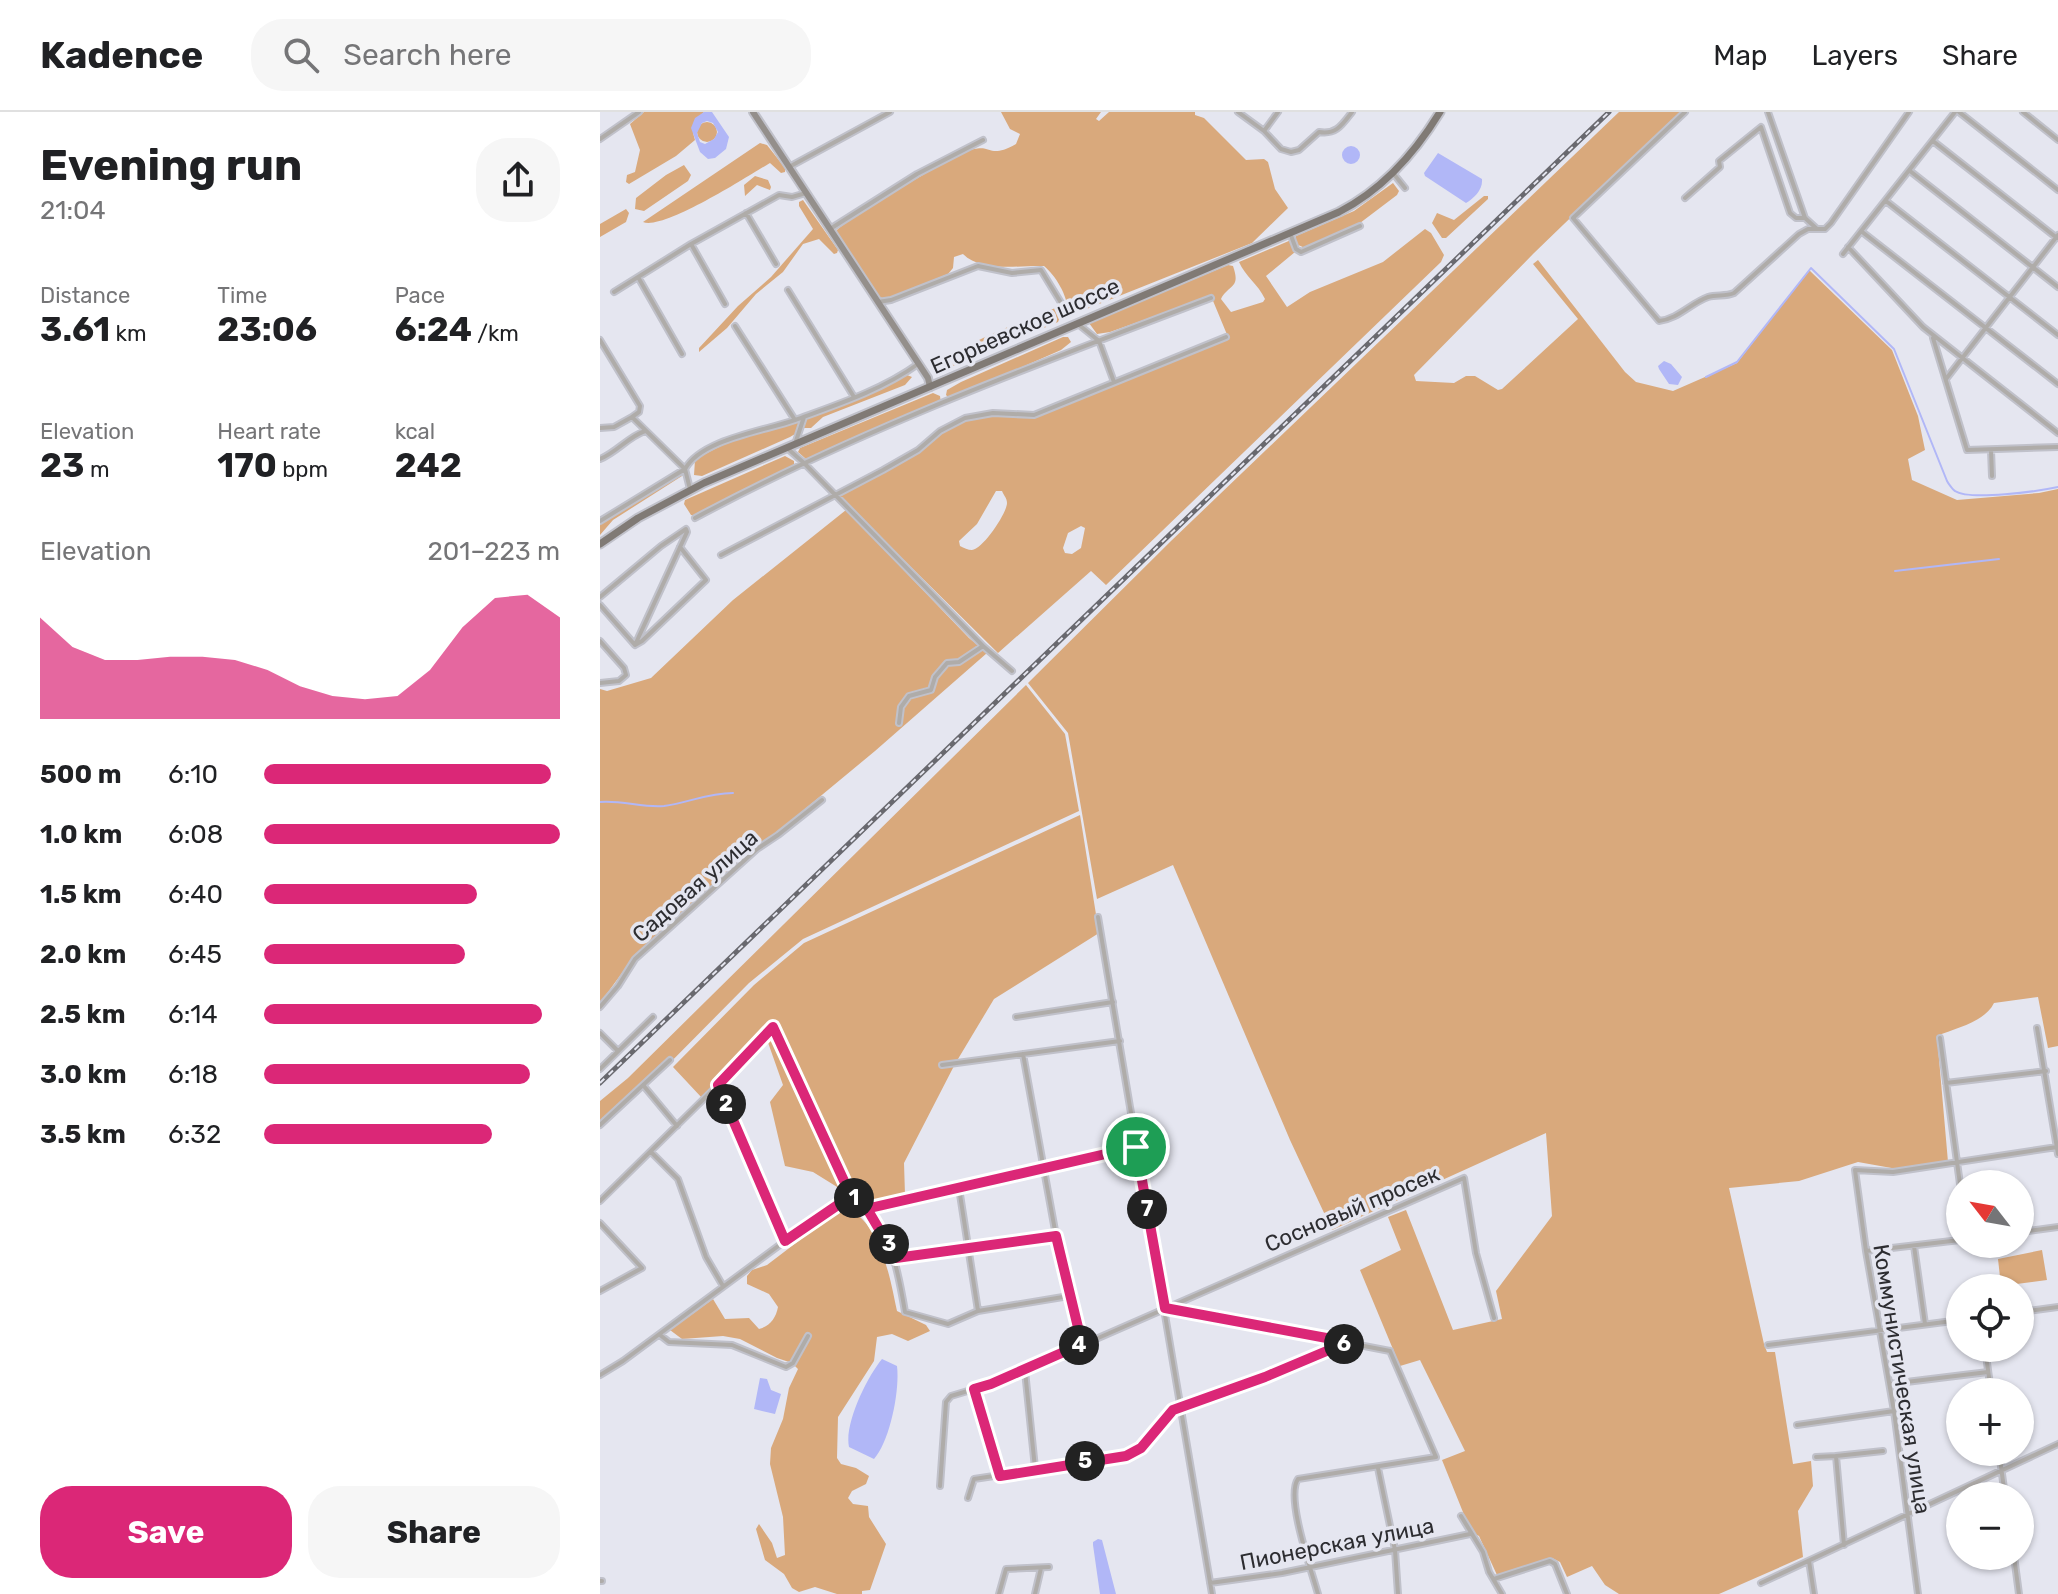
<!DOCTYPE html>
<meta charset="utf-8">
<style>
:root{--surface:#fff;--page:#f6f6f6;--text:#202124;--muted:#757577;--line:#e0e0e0;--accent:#db2777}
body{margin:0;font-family:Rubik,sans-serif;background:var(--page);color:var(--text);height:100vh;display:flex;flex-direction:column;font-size:30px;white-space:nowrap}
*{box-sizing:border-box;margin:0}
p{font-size:26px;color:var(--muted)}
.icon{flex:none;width:44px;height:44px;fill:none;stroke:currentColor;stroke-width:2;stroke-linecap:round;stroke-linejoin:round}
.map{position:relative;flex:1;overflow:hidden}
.details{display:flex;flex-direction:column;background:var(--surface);width:600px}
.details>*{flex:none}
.needle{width:52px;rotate:301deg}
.fabs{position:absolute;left:1346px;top:1058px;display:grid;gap:16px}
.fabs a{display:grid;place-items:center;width:88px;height:88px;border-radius:50%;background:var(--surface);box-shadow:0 2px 6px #0004;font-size:40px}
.pin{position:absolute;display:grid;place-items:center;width:68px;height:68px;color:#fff;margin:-34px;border:4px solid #fff;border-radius:50%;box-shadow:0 2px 8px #0007}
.km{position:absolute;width:40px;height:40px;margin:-20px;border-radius:50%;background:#222;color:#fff;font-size:22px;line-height:40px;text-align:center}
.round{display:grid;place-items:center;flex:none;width:84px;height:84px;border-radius:32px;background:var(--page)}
.summary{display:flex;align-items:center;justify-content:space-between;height:136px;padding:0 40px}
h1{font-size:44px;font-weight:700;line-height:60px}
.figures{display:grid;grid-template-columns:repeat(3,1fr);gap:12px;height:136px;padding:8px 40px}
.figures div{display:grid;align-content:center}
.figures b{font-size:34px;font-weight:700}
.figures small{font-size:22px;font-weight:400}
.figures p{font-size:22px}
.chart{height:224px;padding:16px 40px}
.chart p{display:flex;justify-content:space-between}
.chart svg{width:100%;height:144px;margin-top:8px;fill:var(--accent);opacity:.7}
.action{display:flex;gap:16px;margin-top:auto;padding:16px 40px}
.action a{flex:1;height:92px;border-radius:32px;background:var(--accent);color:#fff;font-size:32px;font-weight:700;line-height:92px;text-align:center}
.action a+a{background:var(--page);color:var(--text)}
ul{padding:0 40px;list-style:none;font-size:26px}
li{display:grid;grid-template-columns:128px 96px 1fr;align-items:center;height:60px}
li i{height:20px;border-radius:10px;background:var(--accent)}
header{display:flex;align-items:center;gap:48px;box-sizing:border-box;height:112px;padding:0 40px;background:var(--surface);border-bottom:2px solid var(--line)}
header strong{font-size:38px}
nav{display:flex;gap:44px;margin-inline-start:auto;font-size:28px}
.search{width:560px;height:72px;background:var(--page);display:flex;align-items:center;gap:20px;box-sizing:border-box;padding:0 28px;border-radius:32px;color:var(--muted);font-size:30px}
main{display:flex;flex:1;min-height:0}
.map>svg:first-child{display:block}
.green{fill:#d9a97c;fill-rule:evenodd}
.water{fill:#b1b7f7;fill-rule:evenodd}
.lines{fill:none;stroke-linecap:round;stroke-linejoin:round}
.stream{stroke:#b1b7f7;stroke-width:2}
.minor-casing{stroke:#c0c1ca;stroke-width:8}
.secondary-casing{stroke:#c0c1ca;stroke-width:10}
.primary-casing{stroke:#c0c1ca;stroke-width:11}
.minor{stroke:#afaca9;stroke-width:4}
.secondary{stroke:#948f8b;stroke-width:6}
.primary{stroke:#807a75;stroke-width:7}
.rail-casing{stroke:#69696f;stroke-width:5}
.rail{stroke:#e5e6f0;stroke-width:2;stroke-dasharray:6;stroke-linecap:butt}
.route-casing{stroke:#fff;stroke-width:16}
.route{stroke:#db2777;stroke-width:10}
.labels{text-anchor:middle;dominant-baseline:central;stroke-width:7;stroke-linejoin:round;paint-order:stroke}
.street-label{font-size:22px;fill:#2d2d31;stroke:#e5e6f0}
</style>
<header>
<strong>Kadence</strong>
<div class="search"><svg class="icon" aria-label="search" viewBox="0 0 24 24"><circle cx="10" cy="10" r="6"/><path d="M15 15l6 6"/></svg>Search here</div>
<nav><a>Map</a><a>Layers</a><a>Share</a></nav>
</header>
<main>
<section class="details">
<div class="summary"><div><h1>Evening run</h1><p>21:04</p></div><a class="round"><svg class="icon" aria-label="share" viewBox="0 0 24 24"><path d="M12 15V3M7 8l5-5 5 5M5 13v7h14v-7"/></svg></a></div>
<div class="figures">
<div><p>Distance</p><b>3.61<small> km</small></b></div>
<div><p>Time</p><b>23:06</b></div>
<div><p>Pace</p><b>6:24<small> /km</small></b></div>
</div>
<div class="figures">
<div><p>Elevation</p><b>23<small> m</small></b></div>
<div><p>Heart rate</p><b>170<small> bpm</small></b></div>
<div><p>kcal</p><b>242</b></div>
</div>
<div class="chart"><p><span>Elevation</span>201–223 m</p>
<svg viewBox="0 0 160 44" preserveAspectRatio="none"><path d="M0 44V13L10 22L20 26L30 26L40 25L50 25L60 26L70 29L80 34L90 37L100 38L110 37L120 29L130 16L140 7L150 6L160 13V44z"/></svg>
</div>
<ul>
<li><b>500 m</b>6:10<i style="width:97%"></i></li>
<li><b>1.0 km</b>6:08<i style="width:100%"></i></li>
<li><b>1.5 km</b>6:40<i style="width:72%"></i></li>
<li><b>2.0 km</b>6:45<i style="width:68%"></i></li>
<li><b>2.5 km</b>6:14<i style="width:94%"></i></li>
<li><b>3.0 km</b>6:18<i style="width:90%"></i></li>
<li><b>3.5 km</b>6:32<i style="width:77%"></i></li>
</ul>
<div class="action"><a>Save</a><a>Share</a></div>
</section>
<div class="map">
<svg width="1458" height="1482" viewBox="0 0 1458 1482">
<rect width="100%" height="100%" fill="#e5e6f0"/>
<path class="green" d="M 44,0 L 104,0 C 94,11 90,12 95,28 L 76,44 L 29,72 L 26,70 L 27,63 L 35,60 L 40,38 L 30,12 Z
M 401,0 L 501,0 L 496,7 L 499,9 L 509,0 L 595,0 L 595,3 L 604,6 L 646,48 L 664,47 L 668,50 L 675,77 L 688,96 L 652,131 L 479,200 L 468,198 C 467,183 456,164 444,154 C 420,153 382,161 363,142 L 354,145 L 353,156 L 348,162 L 291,185 L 282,186 L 276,183 L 237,123 L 237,118 C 249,106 358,40 374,37 C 393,33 389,47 416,32 L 420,22 L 410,17 Z
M 1019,0 L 1080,0 L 934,141 L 814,263 L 816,269 L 854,271 L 866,264 L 875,264 L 898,278 L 902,277 L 978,207 L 933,152 L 938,148 L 1025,260 L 1036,270 L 1073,279 L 1137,251 L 1209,158 L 1292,238 L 1318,304 L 1325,338 L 1308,347 L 1312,368 L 1357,388 L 1439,381 L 1458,377 L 1458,934 L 1448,936 L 1438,885 L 1394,891 C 1385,910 1356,916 1337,924 L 1348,1050 L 1297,1057 L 1258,1050 L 1199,1069 L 1129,1076 L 1164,1232 L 1167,1240 L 1175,1240 L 1193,1352 L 1211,1349 L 1213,1374 L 1198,1399 L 1203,1445 L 1119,1482 L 1019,1482 L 1005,1473 L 992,1454 L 967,1465 L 960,1450 L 952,1446 L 897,1463 L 879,1424 L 871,1420 L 842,1348 L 865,1339 L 820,1248 L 800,1254 L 760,1158 L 801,1138 L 788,1105 L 806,1098 L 853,1218 L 902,1207 L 896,1179 L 952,1104 L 946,1021 L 732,1118 L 690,1028 L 573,753 L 497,787 L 468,621 L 428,571 L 571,429 Z
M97 20a10 10 0 1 1 20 0a10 10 0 1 1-20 0Z
M 160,31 L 167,33 L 185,56 L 185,60 L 181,61 L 170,51 C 148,64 63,119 43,110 Z
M 84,53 L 91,63 L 88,69 L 44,99 L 35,97 L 36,86 L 66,63 Z
M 155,64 L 168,68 L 171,75 L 170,78 L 157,73 L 145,84 L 144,73 Z
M 793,71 L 799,79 L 797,83 L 760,111 L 705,136 L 696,132 L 696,124 L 754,99 Z
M 884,84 L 888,84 L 888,87 L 846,126 L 842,126 L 832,111 L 837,101 L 854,108 Z
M 203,88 L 238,138 L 237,141 L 234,142 L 219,127 L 203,132 L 183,160 L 156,182 L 127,216 L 99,240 L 99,236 L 138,194 L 171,165 L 213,117 L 199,94 L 199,90 Z
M 26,97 L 29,101 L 26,110 L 0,125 L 0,112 Z
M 825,117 L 831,121 L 844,143 L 841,150 L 506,473 L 491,459 L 398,541 L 240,385 L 240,382 L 286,358 L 340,320 L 366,307 L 393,302 L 434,305 L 628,225 L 611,184 L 510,220 L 497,222 L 489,211 L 628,153 L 633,154 C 641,177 629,172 621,187 L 631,200 L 663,190 L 665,187 C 658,172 645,164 639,150 L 691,128 L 695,140 L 666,164 L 687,195 L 710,180 L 783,150 ZM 396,379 L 402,379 C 404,384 407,386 407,391 C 407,401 383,437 372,438 C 368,438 364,436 360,434 L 359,429 L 377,412 ZM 481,414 L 485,416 L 481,436 L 472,442 L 465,441 L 463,436 L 468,421 Z
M 458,195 L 463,198 L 458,210 L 346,257 L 342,254 C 350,235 436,204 458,195 Z
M 463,225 L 468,225 L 471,230 L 461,238 L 359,283 L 349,286 L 346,283 L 347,278 L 361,270 Z
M 307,263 L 312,265 L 305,273 L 223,305 L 211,316 L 203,316 L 208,305 L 258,286 Z
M 333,281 L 340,284 L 341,291 L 210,347 L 206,347 L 198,340 L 200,336 Z
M 197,309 L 199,312 L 195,322 L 190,325 L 102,364 L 94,363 L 95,348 C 126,328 162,319 197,309 Z
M 185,344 L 194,349 L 194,354 L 112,394 L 98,404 L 91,403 L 84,392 L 85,388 Z
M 81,362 L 82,364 L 13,408 L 0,423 L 0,410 Z
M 246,398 L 369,526 L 387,541 L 275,639 L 176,721 L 153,736 L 33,846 L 0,891 L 0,577 L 7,579 L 51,566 L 133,488 Z
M 426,573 L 465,622 L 479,699 L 203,827 L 149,871 L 49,972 L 0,1013 L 0,989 L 28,966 Z
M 480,703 L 499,821 L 394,887 L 355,952 L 304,1051 L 305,1083 L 271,1096 L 213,1060 L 185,1054 L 170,990 L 183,973 L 165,922 L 102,986 L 73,955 L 154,873 L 204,831 Z
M 243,1095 C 281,1107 290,1167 297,1199 L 326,1213 L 330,1219 L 308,1229 L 292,1222 L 277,1225 L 274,1249 L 238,1305 L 237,1346 L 241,1352 L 256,1356 L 269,1364 L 266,1372 L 252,1379 L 248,1386 L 253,1392 L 268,1394 L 269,1405 L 286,1432 L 270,1478 L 262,1479 L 262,1482 L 237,1482 L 215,1475 L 199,1480 L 192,1476 L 184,1462 L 165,1448 L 156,1417 L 159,1412 L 172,1431 L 177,1446 L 185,1443 L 183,1405 L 170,1352 L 171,1336 L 183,1307 L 189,1276 L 198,1257 L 192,1251 L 177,1246 L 140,1227 L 123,1224 L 82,1227 L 70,1218 L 113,1187 L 125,1207 L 149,1206 L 159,1217 C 170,1214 176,1206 178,1195 L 169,1182 L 147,1172 L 147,1164 L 152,1158 L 167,1153 Z
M 1442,1138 L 1447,1168 L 1401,1174 L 1398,1147 Z"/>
<path class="water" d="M 104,0 L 112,0 L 129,25 L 126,37 L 115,46 L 108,47 L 100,40 L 91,16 L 95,6 ZM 107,9 L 113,11 L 118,20 L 114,27 L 105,32 L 100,30 L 97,21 L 102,11 Z
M742 43a9 9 0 1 1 18 0a9 9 0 1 1-18 0Z
M 838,41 L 882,67 C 883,78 874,86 866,91 L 825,64 L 824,61 Z
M 1064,249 L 1071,252 L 1082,265 L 1078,273 L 1069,272 L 1059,257 L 1058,254 Z
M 282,1247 L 297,1254 C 300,1278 290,1329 274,1347 L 249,1335 C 244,1312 267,1265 282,1247 Z
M 160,1266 L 167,1267 L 171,1278 L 181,1282 L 175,1302 L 154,1297 Z
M 498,1427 L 502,1428 L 516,1482 L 500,1482 L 493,1433 L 493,1430 Z"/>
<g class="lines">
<path class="stream" d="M 1106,265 L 1137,250 L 1211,156 L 1294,237 L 1347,369 C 1348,371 1353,378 1355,379 C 1370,389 1439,379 1458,375
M 1295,459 L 1399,447
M 0,690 C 22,688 43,696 64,694 C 88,691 107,681 133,681"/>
<g class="minor-casing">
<path id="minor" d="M 638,0 L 664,19 L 681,37 L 691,40 L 699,38 L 719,20 C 736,23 742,13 752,0
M 1085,0 L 973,106 L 1059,209 C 1078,207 1091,191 1108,185 C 1117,182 1125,185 1134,181 L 1199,122 L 1208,117 L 1217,117
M 1168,0 L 1205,106 L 1217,117 L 1225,117 L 1231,111 L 1309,0
M 1359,0 L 1458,78
M 1423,0 L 1458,28
M 664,19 L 678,0
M 0,27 L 39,0
M 1333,29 L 1457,126
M 189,55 L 290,0
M 1310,59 L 1458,175
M 793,61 L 805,76
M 1085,86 L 1120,55 L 1119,49 L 1161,15 L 1190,101 L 1196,106 L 1205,106
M 1286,89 L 1458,223
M 146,101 L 176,152
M 230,117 L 317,62 L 383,28
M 1261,119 L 1458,272
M 690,121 L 696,137 L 701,140 L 760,114
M 91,132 L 125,192
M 1248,135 L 1323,215 L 1458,321
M 1243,142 L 1355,0
M 38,165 L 82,242
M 188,178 L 254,285
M 14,180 L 91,132 L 179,83 L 192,85 L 206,81
M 278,190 L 291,188 L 378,154 L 412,161 L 441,158 L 463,194
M 478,212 L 499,229 L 514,270
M 135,214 L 195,308
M 1333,226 L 1367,338 L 1458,335
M 0,228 L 40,294 L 39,300 L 32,305
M 1346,267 L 1458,123
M 0,316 L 14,315 L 32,305 L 85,357 L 90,377
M 196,329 L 204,305
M 187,336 L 204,351 L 383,534 L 412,559
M 1391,338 L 1392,364
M 0,347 C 17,340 28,325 45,319
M 95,406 C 259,318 437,252 611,186
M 0,409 L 85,357 C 102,327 164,319 195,308 C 236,293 282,278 318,252
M 121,443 L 283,358 L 318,338 L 340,319 L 365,306 L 393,301 L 434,303 L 626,225
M 0,485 L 61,434 L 86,417 L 87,420 L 35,533
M 0,493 L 35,533 L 42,529 L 106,468 L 80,435
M 0,529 L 24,556 L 26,563 L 19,569 L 0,571
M 299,611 L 301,595 L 309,584 L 331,578 L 335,565 L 347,551 L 359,550 L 383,534
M 498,805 L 612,1482
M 0,895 L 18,874 L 35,847 L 157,737 L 178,723 L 222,688
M 416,905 L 513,890
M 1437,916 L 1458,1042
M 0,921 L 18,939
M 1340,926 L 1360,1072
M 423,942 L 456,1124 L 482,1232
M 342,953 L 520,929
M 0,957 L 53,905
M 1346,971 L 1446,959
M 43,973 L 77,1014
M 118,973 L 185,1129
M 0,1013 L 70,948
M 51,1040 L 78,1067 L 106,1145 L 123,1174
M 359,1076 L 378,1199
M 251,1084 C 290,1110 298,1157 305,1200 L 348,1212 L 378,1199 L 469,1184
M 0,1089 L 118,973 L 173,915 L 251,1084
M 269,1095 L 536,1035
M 0,1111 L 42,1156 L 0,1179
M 1420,1120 L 1458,1115
M 1314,1134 L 1325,1212
M 1266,1139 L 1360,1128
M 296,1146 L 456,1124
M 567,1196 L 790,1239
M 1420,1200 L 1458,1195
M 60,1223 L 69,1230 L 132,1233 L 186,1255 L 193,1251 L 208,1224
M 1168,1233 L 1360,1208
M 1385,1236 L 1391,1280
M 425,1259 L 435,1356
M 0,1263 L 23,1249 L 185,1129 L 251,1084
M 1290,1272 L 1388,1260
M 374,1277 L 400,1364
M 1197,1313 L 1294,1299
M 1399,1340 L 1405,1384
M 1236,1344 L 1283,1339
M 1216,1345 L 1236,1344 L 1244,1433
M 778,1356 L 795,1438 L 798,1482
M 340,1374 L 346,1290 L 351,1284 L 391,1272 L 425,1258 L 864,1066 L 876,1141 L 894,1206
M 368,1386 L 374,1367 L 526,1344 L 541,1336 L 573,1298 L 665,1265 L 748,1230
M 861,1404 L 883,1440 L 889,1460 L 902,1482
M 1414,1444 L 1419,1482
M 1209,1449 L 1214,1482
M 894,1467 L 950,1449 L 955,1452 L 967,1482
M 0,1469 L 2,1469
M 610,1471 L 682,1461 L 870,1422
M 1161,1471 L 1458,1332
M 399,1482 L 406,1457 L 449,1455
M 435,1482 L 441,1456
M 718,1482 C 712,1460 685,1385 698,1367 L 836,1345 L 790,1239
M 1318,1482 L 1294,1299 L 1266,1139 L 1255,1058 L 1293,1060 L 1457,1035"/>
</g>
<g class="secondary-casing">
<path id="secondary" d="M 153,0 L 328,266 L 330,275"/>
</g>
<g class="primary-casing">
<path id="primary" d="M 0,432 L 38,406 L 104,371 L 739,100 C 782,78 815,41 840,0"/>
</g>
<use href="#minor" class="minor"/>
<use href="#secondary" class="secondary"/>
<use href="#primary" class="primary"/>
<g class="rail-casing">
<path id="rail" d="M 0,971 L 1009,0"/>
</g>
<use href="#rail" class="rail"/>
</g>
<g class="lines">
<g class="route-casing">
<path id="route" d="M 536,1035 L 270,1096 L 251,1084 L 173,915 L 118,973 L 185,1129 L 251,1084 L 266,1095 L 296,1146 L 456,1124 L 482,1232 L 391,1272 L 374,1277 L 400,1364 L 526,1344 L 541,1336 L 573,1298 L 665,1265 L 748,1230 L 565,1196 L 536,1035"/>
</g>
<use href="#route" class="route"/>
</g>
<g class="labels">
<g class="street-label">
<text transform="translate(425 214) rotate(-24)">Егорьевское шоссе</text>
<text transform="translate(95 774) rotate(-41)">Садовая улица</text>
<text transform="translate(752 1097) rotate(-23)">Сосновый просек</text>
<text transform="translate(1302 1267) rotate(81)">Коммунистическая улица</text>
<text transform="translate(737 1432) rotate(-11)">Пионерская улица</text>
</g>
</g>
</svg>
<div class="fabs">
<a><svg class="needle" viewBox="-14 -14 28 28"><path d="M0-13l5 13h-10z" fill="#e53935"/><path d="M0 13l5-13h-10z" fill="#757577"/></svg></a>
<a><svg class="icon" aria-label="locate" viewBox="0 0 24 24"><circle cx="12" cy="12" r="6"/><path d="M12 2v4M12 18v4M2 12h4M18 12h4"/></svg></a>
<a>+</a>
<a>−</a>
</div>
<div class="pin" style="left:536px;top:1035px;background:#1e9e55"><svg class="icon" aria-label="arrive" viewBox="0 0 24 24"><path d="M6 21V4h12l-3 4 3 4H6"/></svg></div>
<b class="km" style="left:254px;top:1086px">1</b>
<b class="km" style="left:126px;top:992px">2</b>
<b class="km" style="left:289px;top:1132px">3</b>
<b class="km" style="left:479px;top:1233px">4</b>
<b class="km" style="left:485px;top:1349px">5</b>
<b class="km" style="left:744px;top:1232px">6</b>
<b class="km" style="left:547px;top:1097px">7</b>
</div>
</main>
